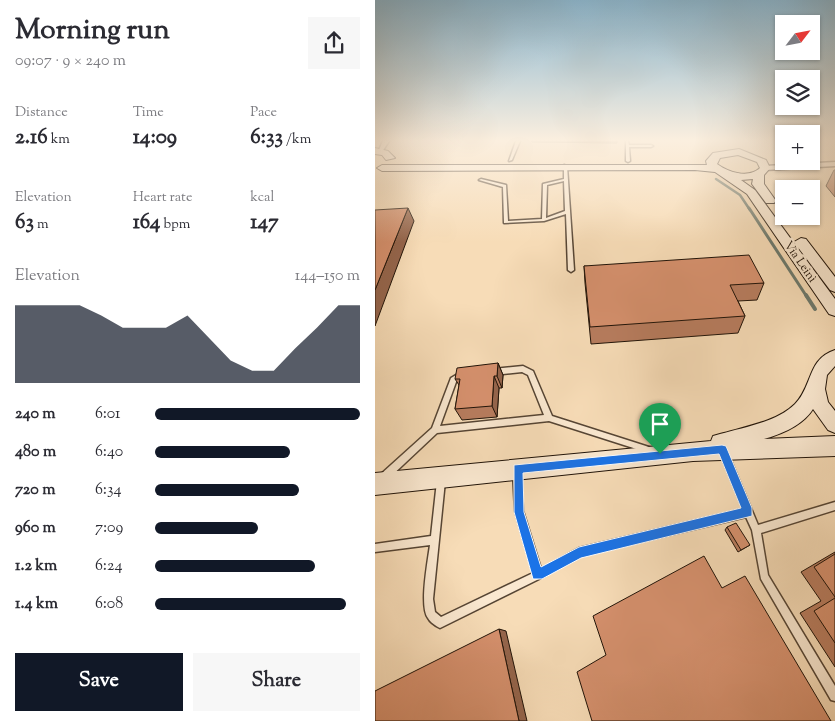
<!DOCTYPE html>
<meta charset="utf-8">
<style>
:root{--surface:#fff;--page:#f7f7f7;--text:#2b2b33;--muted:#7c7c81;--accent:#111827}
body{margin:0;font-family:"Sorts Mill Goudy",serif;background:var(--page);color:var(--text);height:100vh;display:flex;flex-direction:column;font-size:19px;white-space:nowrap}
*{box-sizing:border-box;margin:0}
p{font-size:16px;color:var(--muted)}
.icon{flex:none;width:28px;height:28px;fill:none;stroke:currentColor;stroke-width:2;stroke-linecap:round;stroke-linejoin:round}
.map{position:relative;flex:1;overflow:hidden}
.panel{display:flex;flex-direction:column;background:var(--surface);width:375px}
.panel>*{flex:none}
.needle{width:32px;rotate:58deg}
.buttons{position:absolute;left:400px;top:15px;display:grid;gap:10px}
.buttons a{display:grid;place-items:center;width:45px;height:45px;border-radius:0px;background:var(--surface);box-shadow:0 1px 4px #0004;font-size:25px}
.pin{position:absolute;display:grid;place-items:center;width:42px;height:42px;color:#fff;margin:-51px -21px;border-radius:50% 50% 50% 0;rotate:-45deg;box-shadow:0 0 5px #0007}
.pin .icon{rotate:45deg}
.round{display:grid;place-items:center;flex:none;width:52px;height:52px;border-radius:0px;background:var(--page)}
.headline{display:flex;align-items:center;justify-content:space-between;height:85px;padding:0 15px}
h1{font-size:28px;font-weight:800;line-height:38px}
.metrics{display:grid;grid-template-columns:repeat(3,1fr);gap:8px;height:85px;padding:5px 15px}
.metrics div{display:grid;align-content:center}
.metrics b{font-size:21px;font-weight:800}
.metrics small{font-size:14px;font-weight:400}
.metrics p{font-size:14px}
.chart{height:140px;padding:10px 15px}
.chart p{display:flex;justify-content:space-between}
.chart svg{width:100%;height:90px;margin-top:5px;fill:var(--accent);opacity:.7}
.button{display:flex;gap:10px;margin-top:auto;padding:10px 15px}
.button a{flex:1;height:58px;border-radius:0px;background:var(--accent);color:#fff;font-size:20px;font-weight:800;line-height:58px;text-align:center}
.button a+a{background:var(--page);color:var(--text)}
ul{padding:0 15px;list-style:none;font-size:16px}
li{display:grid;grid-template-columns:80px 60px 1fr;align-items:center;height:38px}
li i{height:12px;border-radius:6px;background:var(--accent)}
main{display:flex;flex:1;min-height:0}
.map>svg:first-child{display:block}
.lines{fill:none;stroke-linecap:round;stroke-linejoin:round}
.stream-far2{stroke:#6b786c;stroke-width:2.5}
.stream-far1{stroke:#6b786c;stroke-width:3}
.stream{stroke:#6b786c;stroke-width:4}
.lane-casing{stroke:#564534;stroke-width:3}
.street-casing{stroke:#564534;stroke-width:3}
.secondary-casing{stroke:#201308;stroke-width:2}
.lane{fill:#fae8d0;fill-rule:evenodd}
.street{fill:#fae8d0;fill-rule:evenodd}
.secondary{fill:#fae8d0;fill-rule:evenodd}
.wall{fill:#b77c5e;stroke:#201308}
.shaded-wall{fill:#95654c;stroke:#201308}
.building{fill:#d5906d;stroke:#201308}
.route{fill:#1a73e8;stroke:#fff;fill-rule:evenodd}
.labels{text-anchor:middle;dominant-baseline:central;stroke-width:4.5;stroke-linejoin:round;paint-order:stroke}
.far-street-label{font-size:12px;fill:#201308;stroke:#fae8d0}
</style>
<main>
<section class="panel">
<div class="headline"><div><h1>Morning run</h1><p>09:07 · 9 × 240 m</p></div><a class="round"><svg class="icon" aria-label="share" viewBox="0 0 24 24"><path d="M12 15V3M7 8l5-5 5 5M5 13v7h14v-7"/></svg></a></div>
<div class="metrics">
<div><p>Distance</p><b>2.16<small> km</small></b></div>
<div><p>Time</p><b>14:09</b></div>
<div><p>Pace</p><b>6:33<small> /km</small></b></div>
</div>
<div class="metrics">
<div><p>Elevation</p><b>63<small> m</small></b></div>
<div><p>Heart rate</p><b>164<small> bpm</small></b></div>
<div><p>kcal</p><b>147</b></div>
</div>
<div class="chart"><p><span>Elevation</span>144–150 m</p>
<svg viewBox="0 0 160 44" preserveAspectRatio="none"><path d="M0 44V6L10 6L20 6L30 6L40 11L50 17L60 17L70 17L80 11L90 22L100 33L110 38L120 38L130 27L140 17L150 6L160 6V44z"/></svg>
</div>
<ul>
<li><b>240 m</b>6:01<i style="width:100%"></i></li>
<li><b>480 m</b>6:40<i style="width:66%"></i></li>
<li><b>720 m</b>6:34<i style="width:70%"></i></li>
<li><b>960 m</b>7:09<i style="width:50%"></i></li>
<li><b>1.2 km</b>6:24<i style="width:78%"></i></li>
<li><b>1.4 km</b>6:08<i style="width:93%"></i></li>
</ul>
<div class="button"><a>Save</a><a>Share</a></div>
</section>
<div class="map">
<svg width="460" height="721" viewBox="0 0 460 721">
<rect width="100%" height="100%" fill="#f7dcb7"/>
<filter id="stains"><feTurbulence type="fractalNoise" baseFrequency=".004" numOctaves="4"/><feColorMatrix values="0 0 0 0 .2 0 0 0 0 .09 0 0 0 0 .02 0 0 0 .5 -.17"/></filter>
<radialGradient id="worn" r=".72"><stop offset=".6" stop-color="#630" stop-opacity="0"/><stop offset="1" stop-color="#630" stop-opacity=".3"/></radialGradient>
<g class="lines">
<path class="stream-far2" d="M 341,179 L 365,195 L 375,210"/>
<path class="stream-far1" d="M 374,208 L 432,297"/>
<path class="stream" d="M 431,295 L 440,309"/>
<g class="lane-casing">
<path id="lane" d="M 141,141 L 145,141 L 137,160 L 134,161 Z
M 251,141 L 253,141 L 254,145 L 276,145 L 278,146 L 276,147 L 254,147 L 255,161 L 253,162 L 251,161 Z
M 189,165 L 192,166 L 199,270 L 196,272 L 193,270 L 191,214 L 169,221 L 129,223 L 128,187 L 104,180 L 106,179 L 131,185 L 133,221 L 167,219 L 168,184 L 189,179 ZM 189,181 L 190,211 L 171,218 L 172,185 Z
M 148,366 L 158,371 L 177,416 L 274,447 L 277,448 L 278,450 L 277,452 L 274,453 L 174,421 L 62,433 L 12,480 L 9,481 L 6,480 L 5,477 L 6,474 L 57,428 L 76,378 L 86,372 L 90,372 L 91,374 L 90,376 L 81,382 L 65,426 L 169,415 L 153,375 L 147,372 L 118,375 L 116,374 L 115,372 L 116,370 L 118,369 Z
M 349,449 L 352,451 L 383,525 L 460,502 L 460,510 L 386,533 L 393,575 L 460,686 L 460,701 L 456,700 L 386,579 L 377,530 L 371,517 L 205,556 L 166,578 L 65,628 C 61,626 55,622 53,618 C 44,607 53,560 55,545 L 0,552 L 0,544 L 56,536 L 62,481 L 63,478 L 66,477 L 69,478 L 70,481 L 58,599 L 60,612 L 66,617 L 158,573 L 140,511 L 138,472 L 139,469 L 142,468 L 145,469 L 146,472 L 148,511 L 166,569 L 204,548 L 368,509 L 345,453 L 346,451 Z"/>
</g>
<g class="street-casing">
<path id="street" d="M 8,141 L 14,141 L 7,152 L 3,152 Z
M 460,162 L 460,166 L 390,170 L 386,168 L 390,166 Z"/>
</g>
<g class="secondary-casing">
<path id="secondary" d="M 0,148 L 13,151 L 20,158 L 11,160 L 7,155 L 0,154 Z
M 364,149 L 391,160 L 395,168 L 389,175 L 389,184 L 401,201 L 399,203 L 391,203 L 377,184 L 378,179 L 366,180 L 380,190 L 460,299 L 460,316 L 454,314 L 372,194 L 340,172 L 320,170 L 7,171 L 2,168 L 7,165 L 332,165 L 331,161 L 338,153 ZM 363,155 L 382,162 L 385,168 C 373,179 353,172 342,164 L 345,158 Z
M 426,238 L 431,239 L 460,277 L 460,292 L 455,290 L 419,242 Z
M 460,350 L 460,366 L 452,375 L 450,389 L 453,402 L 460,411 L 460,433 L 453,430 L 438,409 C 428,425 407,434 389,439 L 460,436 L 460,456 L 318,461 L 0,495 L 0,473 L 336,441 L 338,436 L 345,434 C 369,427 402,422 420,404 C 438,386 432,359 460,350 Z"/>
</g>
<use href="#lane" class="lane"/>
<use href="#street" class="street"/>
<use href="#secondary" class="secondary"/>
</g>
<path class="wall" d="M 156,141 L 242,141 L 242,143 L 157,142 Z
M 459,170 L 460,170 L 460,197 L 451,186 Z
M 209,266 L 389,283 L 382,300 L 363,301 L 370,316 L 363,333 L 216,344 L 210,283 Z
M 123,363 L 128,375 L 127,388 L 124,388 L 122,417 L 87,420 L 80,409 L 84,385 L 80,379 Z
M 352,527 L 375,545 L 363,552 L 350,530 Z
M 460,552 L 460,667 L 425,613 L 446,601 L 426,572 Z"/>
<path class="shaded-wall" d="M 33,208 L 39,221 L 0,326 L 0,290 Z
M 123,363 L 128,375 L 127,388 L 122,376 Z
M 119,376 L 124,388 L 122,417 L 117,406 Z
M 124,629 L 131,631 L 152,721 L 144,721 Z"/>
<path class="building" d="M 33,208 L 0,290 L 0,210 Z
M 374,255 L 389,283 L 355,285 L 370,316 L 215,327 L 209,266 Z
M 123,363 L 122,376 L 119,376 L 117,406 L 80,409 L 85,379 L 80,379 L 82,368 Z
M 361,523 L 375,545 L 366,550 L 352,527 Z
M 460,554 L 460,597 L 439,567 Z
M 329,556 L 347,588 L 370,576 L 456,721 L 217,721 L 202,672 L 231,655 L 218,616 Z
M 460,598 L 460,643 L 439,611 Z
M 124,629 L 144,721 L 0,721 L 0,691 Z"/>
<linearGradient id="sky" x2="0" y2="1"><stop stop-color="#8ab7d1"/><stop offset="0.58" stop-color="#fbefdf"/><stop offset="1" stop-color="#fbefdf" stop-opacity="0"/></linearGradient>
<rect width="460" height="242" fill="url(#sky)"/>
<path class="route" d="M 347,445 L 351,446 L 377,508 L 377,516 L 206,558 L 167,579 L 158,579 L 139,512 L 139,465 ZM 344,454 L 366,508 L 204,547 L 166,567 L 149,512 L 148,473 Z"/>
<g class="labels">
<g class="far-street-label">
<text transform="translate(425 262) rotate(55)">Via Leinì</text>
</g>
</g>
<rect width="100%" height="100%" filter="url(#stains)"/>
<rect width="100%" height="100%" fill="url(#worn)"/>
</svg>
<div class="buttons">
<a><svg class="needle" viewBox="-14 -14 28 28"><path d="M0-13l5 13h-10z" fill="#e53935"/><path d="M0 13l5-13h-10z" fill="#7c7c81"/></svg></a>
<a><svg class="icon" aria-label="layers" viewBox="0 0 24 24"><path d="M12 4l9 5-9 5-9-5zM3 14l9 5 9-5"/></svg></a>
<a>+</a>
<a>−</a>
</div>
<div class="pin" style="left:285px;top:454px;background:#1e9e55"><svg class="icon" aria-label="arrive" viewBox="0 0 24 24"><path d="M6 21V4h12l-3 4 3 4H6"/></svg></div>
</div>
</main>
